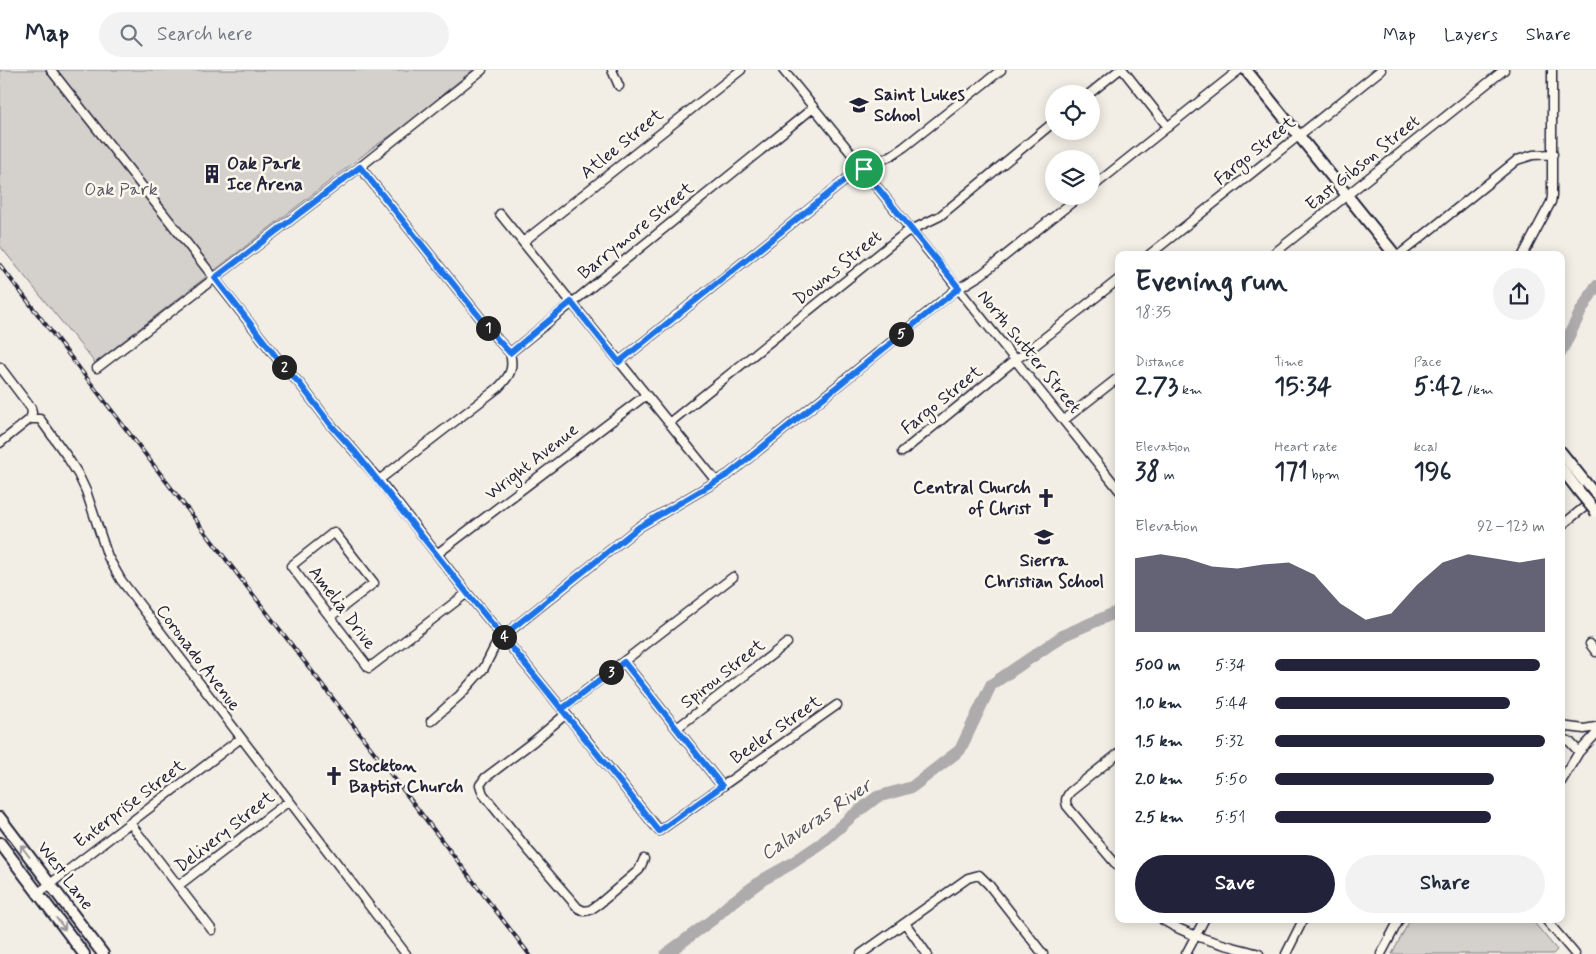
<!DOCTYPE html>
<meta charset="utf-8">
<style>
:root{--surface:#fff;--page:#f2f2f3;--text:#1f2937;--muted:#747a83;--line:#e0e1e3;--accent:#22223b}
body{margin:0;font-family:Mynerve,sans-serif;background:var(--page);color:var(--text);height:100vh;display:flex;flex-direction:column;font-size:19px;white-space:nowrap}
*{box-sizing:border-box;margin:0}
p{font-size:16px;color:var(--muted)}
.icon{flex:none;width:28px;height:28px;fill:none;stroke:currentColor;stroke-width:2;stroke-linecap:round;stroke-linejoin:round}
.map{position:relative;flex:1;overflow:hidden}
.details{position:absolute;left:1115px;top:181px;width:450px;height:672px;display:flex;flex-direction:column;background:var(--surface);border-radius:10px;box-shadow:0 2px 12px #0003}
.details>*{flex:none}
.buttons{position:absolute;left:1045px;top:15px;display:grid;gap:10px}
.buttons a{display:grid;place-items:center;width:55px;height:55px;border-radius:50%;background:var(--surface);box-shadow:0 2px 12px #0003;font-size:25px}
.pin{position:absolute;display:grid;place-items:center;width:42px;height:42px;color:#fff;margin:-21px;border:2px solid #fff;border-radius:50%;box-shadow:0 1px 5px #0007}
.km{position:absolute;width:25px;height:25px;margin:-12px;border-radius:50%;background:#222;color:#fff;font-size:14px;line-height:25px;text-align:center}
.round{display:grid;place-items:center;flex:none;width:52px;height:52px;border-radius:26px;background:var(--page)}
.overview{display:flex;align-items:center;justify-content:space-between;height:85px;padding:0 20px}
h1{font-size:28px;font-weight:700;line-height:38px}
.stats{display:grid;grid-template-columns:repeat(3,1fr);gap:8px;height:85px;padding:5px 20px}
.stats div{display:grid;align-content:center}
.stats b{font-size:25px;font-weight:700}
.stats small{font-size:14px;font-weight:400}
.stats p{font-size:14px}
.chart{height:140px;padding:10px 20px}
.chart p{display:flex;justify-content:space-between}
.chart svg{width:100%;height:90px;margin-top:5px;fill:var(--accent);opacity:.7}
.action{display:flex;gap:10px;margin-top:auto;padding:10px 20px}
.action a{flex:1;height:58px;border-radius:30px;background:var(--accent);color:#fff;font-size:20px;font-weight:700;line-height:58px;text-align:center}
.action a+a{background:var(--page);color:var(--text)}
ul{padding:0 20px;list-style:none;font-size:16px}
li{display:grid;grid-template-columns:80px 60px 1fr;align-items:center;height:38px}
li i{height:12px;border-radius:6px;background:var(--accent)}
header{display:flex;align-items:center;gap:30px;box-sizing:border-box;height:70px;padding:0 25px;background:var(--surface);border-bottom:1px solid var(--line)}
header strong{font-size:24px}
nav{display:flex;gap:28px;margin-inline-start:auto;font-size:18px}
.search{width:350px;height:45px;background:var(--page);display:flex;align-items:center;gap:12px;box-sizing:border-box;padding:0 18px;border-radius:28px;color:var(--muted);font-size:19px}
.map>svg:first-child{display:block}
.green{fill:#d4d1cc;stroke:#7b7a84}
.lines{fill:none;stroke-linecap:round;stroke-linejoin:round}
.river{stroke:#aeabad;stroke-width:12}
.minor-casing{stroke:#22223b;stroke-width:11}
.major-casing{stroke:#22223b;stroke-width:14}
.minor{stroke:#fbf7ec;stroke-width:8}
.major{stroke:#fbf7ec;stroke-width:10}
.rail-casing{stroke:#22223b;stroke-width:4}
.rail{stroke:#fbf7ec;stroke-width:2;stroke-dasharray:5.5;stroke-linecap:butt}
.major-bridge-casing{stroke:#22223b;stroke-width:14;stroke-linecap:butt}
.major-bridge{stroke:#fbf7ec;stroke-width:10}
.oneway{stroke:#99979c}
.route-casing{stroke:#fff;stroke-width:10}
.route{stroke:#1a73e8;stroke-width:6}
.labels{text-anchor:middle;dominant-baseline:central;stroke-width:5;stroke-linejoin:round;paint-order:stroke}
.poi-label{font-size:18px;font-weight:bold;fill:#22223b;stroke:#fbf7ec;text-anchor:start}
.street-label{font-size:18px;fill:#22223b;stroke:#fbf7ec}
.park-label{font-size:18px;fill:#575766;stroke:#fbf7ec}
.water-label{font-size:19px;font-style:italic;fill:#535263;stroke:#fbf7ec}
</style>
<header>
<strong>Map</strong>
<div class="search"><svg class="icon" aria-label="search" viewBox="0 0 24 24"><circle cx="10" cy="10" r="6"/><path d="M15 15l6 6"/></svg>Search here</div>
<nav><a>Map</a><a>Layers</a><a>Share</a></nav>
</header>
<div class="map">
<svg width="1596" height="884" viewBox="0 0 1596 884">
<rect width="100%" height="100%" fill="#f2eee5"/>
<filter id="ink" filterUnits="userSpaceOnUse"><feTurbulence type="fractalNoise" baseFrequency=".02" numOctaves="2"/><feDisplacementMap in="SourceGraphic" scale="10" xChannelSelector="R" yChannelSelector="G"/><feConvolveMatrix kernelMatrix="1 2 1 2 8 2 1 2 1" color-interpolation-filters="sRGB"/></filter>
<g filter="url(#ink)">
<path class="green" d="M 0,0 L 473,0 L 443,24 L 420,46 L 375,76 L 95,293 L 0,176 Z
M 1410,850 L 1532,850 L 1557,880 L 1553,884 L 1392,884 Z"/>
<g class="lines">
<path class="river" d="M 1561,282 L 1582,239 L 1596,216
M 666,884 L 712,850 L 731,833 L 764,809 L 791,794 L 822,773 L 851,747 L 877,727 L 912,717 L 960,680 L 991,615 L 1064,565 L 1119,541"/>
<g class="minor-casing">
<path id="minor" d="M 51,0 L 284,297 L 300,314 L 331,355 L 356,383 L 379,410 L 467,523 L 562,639 L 659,761 L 837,635
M 612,0 L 619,16
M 783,0 L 864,99 L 873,112 L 1119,420
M 1123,0 L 1168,57
M 1089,24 L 1119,0
M 360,97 L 498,270 L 510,283
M 1091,118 L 1239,0
M 500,144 L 716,411
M 523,172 L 741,0
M 1149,185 L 1381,0
M 1272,185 L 1504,0
M 1399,185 L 1517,90 L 1533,85 L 1553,84
M 1523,185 L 1551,132 L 1552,126 L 1552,0
M 510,283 L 813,38
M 619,292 L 853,104 L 892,85 L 904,77 L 1001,0
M 0,297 L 31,338 L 32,343 L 30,349
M 97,298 L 360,97 L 482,0
M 30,349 L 40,349 L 66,385 L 78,404 L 86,421 L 108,487 L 121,510 L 406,884
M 1064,350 L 1119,307
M 669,353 L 905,163 L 940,146 L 1054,52
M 0,373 L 30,349
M 902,382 L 1015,290 L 1024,284 L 1119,209
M 379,410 L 498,318 C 510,306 514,299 510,283
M 1561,456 L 1592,431
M 437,484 L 646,325
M 330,547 L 374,513 L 334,462 L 291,496 L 369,598 L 467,523
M 1590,574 L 1596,582
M 624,592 L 722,716
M 562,639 L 733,507
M 566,644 L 534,671 L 485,708 L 480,715 L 483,724 L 529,781 L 578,838 L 584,841 L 590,840 L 599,834 L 639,800 L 644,789
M 431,651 L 460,625 L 484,598 L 495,576 L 511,560 L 639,457 L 729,404 L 953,222 L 982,204 L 1080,126
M 1561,656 L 1584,659 L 1596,657
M 677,658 L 787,573
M 1561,667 L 1570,672 L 1579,682
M 1119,683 L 1070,722 C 1066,727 1065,730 1067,736 L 1119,798
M 1561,712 L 1579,682 L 1596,664
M 130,753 L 212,860
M 178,816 L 289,731
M 37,824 L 241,668
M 1163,850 C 1192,868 1226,875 1259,884
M 1546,850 L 1575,884
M 905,853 L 927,884
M 861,884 L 968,808 L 979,805 L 989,815 L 1043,884
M 1186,884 L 1204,850
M 1286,884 L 1303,850
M 1381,884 L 1399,850"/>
</g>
<g class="major-casing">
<path id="major" d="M 1246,0 L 1395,185
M 1561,382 L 1596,426
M 1561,398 L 1578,420
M 0,748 L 103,884
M 0,773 L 84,884"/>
</g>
<use href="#minor" class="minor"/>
<use href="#major" class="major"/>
<g class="rail-casing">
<path id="rail" d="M 0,195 L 529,884"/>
</g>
<use href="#rail" class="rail"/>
<g class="major-bridge-casing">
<path id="major-bridge" d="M 1578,420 L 1596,442"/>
</g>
<use href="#major-bridge" class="major-bridge"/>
</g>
<defs><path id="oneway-shaft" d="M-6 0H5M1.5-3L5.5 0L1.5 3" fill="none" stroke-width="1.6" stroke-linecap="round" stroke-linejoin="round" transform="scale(1.25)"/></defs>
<g class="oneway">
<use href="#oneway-shaft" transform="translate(25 781) rotate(-127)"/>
<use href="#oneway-shaft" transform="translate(61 854) rotate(52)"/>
</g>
</g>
<g class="lines" filter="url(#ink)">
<g class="route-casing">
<path id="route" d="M 864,99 L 853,104 L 619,292 L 571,232 L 510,283 L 498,270 L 360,97 L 215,208 L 284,297 L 300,314 L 331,355 L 356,383 L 467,523 L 562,639 L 624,592 L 722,716 L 659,761 L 503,566 L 639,457 L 729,404 L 745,391 L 959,218 L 873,112 L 864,99"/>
</g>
<use href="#route" class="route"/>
</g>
<defs>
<g id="school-bare" transform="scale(1.5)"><path d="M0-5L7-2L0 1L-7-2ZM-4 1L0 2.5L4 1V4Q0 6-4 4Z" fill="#22223b" stroke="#fbf7ec" stroke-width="2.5" paint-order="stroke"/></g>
<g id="building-bare" transform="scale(1.5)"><path d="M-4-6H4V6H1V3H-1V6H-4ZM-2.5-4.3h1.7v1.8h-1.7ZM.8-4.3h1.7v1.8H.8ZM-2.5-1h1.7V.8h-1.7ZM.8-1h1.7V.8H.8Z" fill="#22223b" stroke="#fbf7ec" stroke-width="2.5" paint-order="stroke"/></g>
<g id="church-bare" transform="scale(1.5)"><path d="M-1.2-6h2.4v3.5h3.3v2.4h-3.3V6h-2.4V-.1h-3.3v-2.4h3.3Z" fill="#22223b" stroke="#fbf7ec" stroke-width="2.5" paint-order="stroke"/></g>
</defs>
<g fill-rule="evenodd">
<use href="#school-bare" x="859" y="35"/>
<use href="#building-bare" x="212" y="104"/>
<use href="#church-bare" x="1046" y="428"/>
<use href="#school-bare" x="1044" y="467"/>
<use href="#church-bare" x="334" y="706"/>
</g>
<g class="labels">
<g class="poi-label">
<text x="874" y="25">Saint Lukes<tspan x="874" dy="21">School</tspan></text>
<text x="227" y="94">Oak Park<tspan x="227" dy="21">Ice Arena</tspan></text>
<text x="1031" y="418" text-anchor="end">Central Church<tspan x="1031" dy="21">of Christ</tspan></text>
<text x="1044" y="491" text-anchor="middle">Sierra<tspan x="1044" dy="21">Christian School</tspan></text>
<text x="349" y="696">Stockton<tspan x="349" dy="21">Baptist Church</tspan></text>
</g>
<g class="street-label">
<text transform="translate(622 74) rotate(-39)">Atlee Street</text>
<text transform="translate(1255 81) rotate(-39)">Fargo Street</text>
<text transform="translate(1363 93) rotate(-39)">East Gibson Street</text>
<text transform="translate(636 161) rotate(-39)">Barrymore Street</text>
<text transform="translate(838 198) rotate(-39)">Downs Street</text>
<text transform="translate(1029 282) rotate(51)">North Sutter Street</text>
<text transform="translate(942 330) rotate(-39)">Fargo Street</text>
<text transform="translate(532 392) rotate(-38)">Wright Avenue</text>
<text transform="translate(342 538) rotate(53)">Amelia Drive</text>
<text transform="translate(198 588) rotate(53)">Coronado Avenue</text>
<text transform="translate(723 604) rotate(-38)">Spirou Street</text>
<text transform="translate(776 660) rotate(-35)">Beeler Street</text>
<text transform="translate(130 734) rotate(-37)">Enterprise Street</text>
<text transform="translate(225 762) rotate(-38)">Delivery Street</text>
<text transform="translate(65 806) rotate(53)">West Lane</text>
</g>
<g class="park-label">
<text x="121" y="120">Oak Park</text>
</g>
<g class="water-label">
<text transform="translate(816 750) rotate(-34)">Calaveras River</text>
</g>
</g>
</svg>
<div class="buttons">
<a><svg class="icon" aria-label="locate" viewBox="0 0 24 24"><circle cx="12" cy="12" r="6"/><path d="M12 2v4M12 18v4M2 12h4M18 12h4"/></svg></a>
<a><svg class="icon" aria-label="layers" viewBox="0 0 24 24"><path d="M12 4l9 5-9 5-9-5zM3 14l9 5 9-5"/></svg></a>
</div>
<div class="pin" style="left:864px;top:99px;background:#1e9e55"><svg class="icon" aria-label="arrive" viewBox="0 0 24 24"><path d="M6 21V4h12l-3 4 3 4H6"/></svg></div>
<b class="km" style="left:488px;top:258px">1</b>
<b class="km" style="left:284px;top:297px">2</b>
<b class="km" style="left:611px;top:602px">3</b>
<b class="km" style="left:504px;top:567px">4</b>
<b class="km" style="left:901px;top:264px">5</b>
<section class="details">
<div class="overview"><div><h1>Evening run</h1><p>18:35</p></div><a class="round"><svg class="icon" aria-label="share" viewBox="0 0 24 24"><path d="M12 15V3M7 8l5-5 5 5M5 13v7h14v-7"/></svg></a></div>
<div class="stats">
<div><p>Distance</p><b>2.73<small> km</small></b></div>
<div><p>Time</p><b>15:34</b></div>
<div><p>Pace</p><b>5:42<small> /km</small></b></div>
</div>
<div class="stats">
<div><p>Elevation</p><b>38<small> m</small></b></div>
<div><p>Heart rate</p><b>171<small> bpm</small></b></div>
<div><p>kcal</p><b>196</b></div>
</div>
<div class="chart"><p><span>Elevation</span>92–123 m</p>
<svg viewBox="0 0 160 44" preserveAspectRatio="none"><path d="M0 44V8L10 6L20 8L30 12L40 13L50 11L60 10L70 16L80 30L90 38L100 35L110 21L120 10L130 6L140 8L150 10L160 8V44z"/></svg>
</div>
<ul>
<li><b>500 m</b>5:34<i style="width:98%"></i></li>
<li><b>1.0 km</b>5:44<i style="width:87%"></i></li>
<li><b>1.5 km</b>5:32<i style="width:100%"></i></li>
<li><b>2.0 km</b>5:50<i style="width:81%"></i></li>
<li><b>2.5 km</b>5:51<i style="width:80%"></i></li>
</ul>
<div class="action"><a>Save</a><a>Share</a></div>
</section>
</div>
